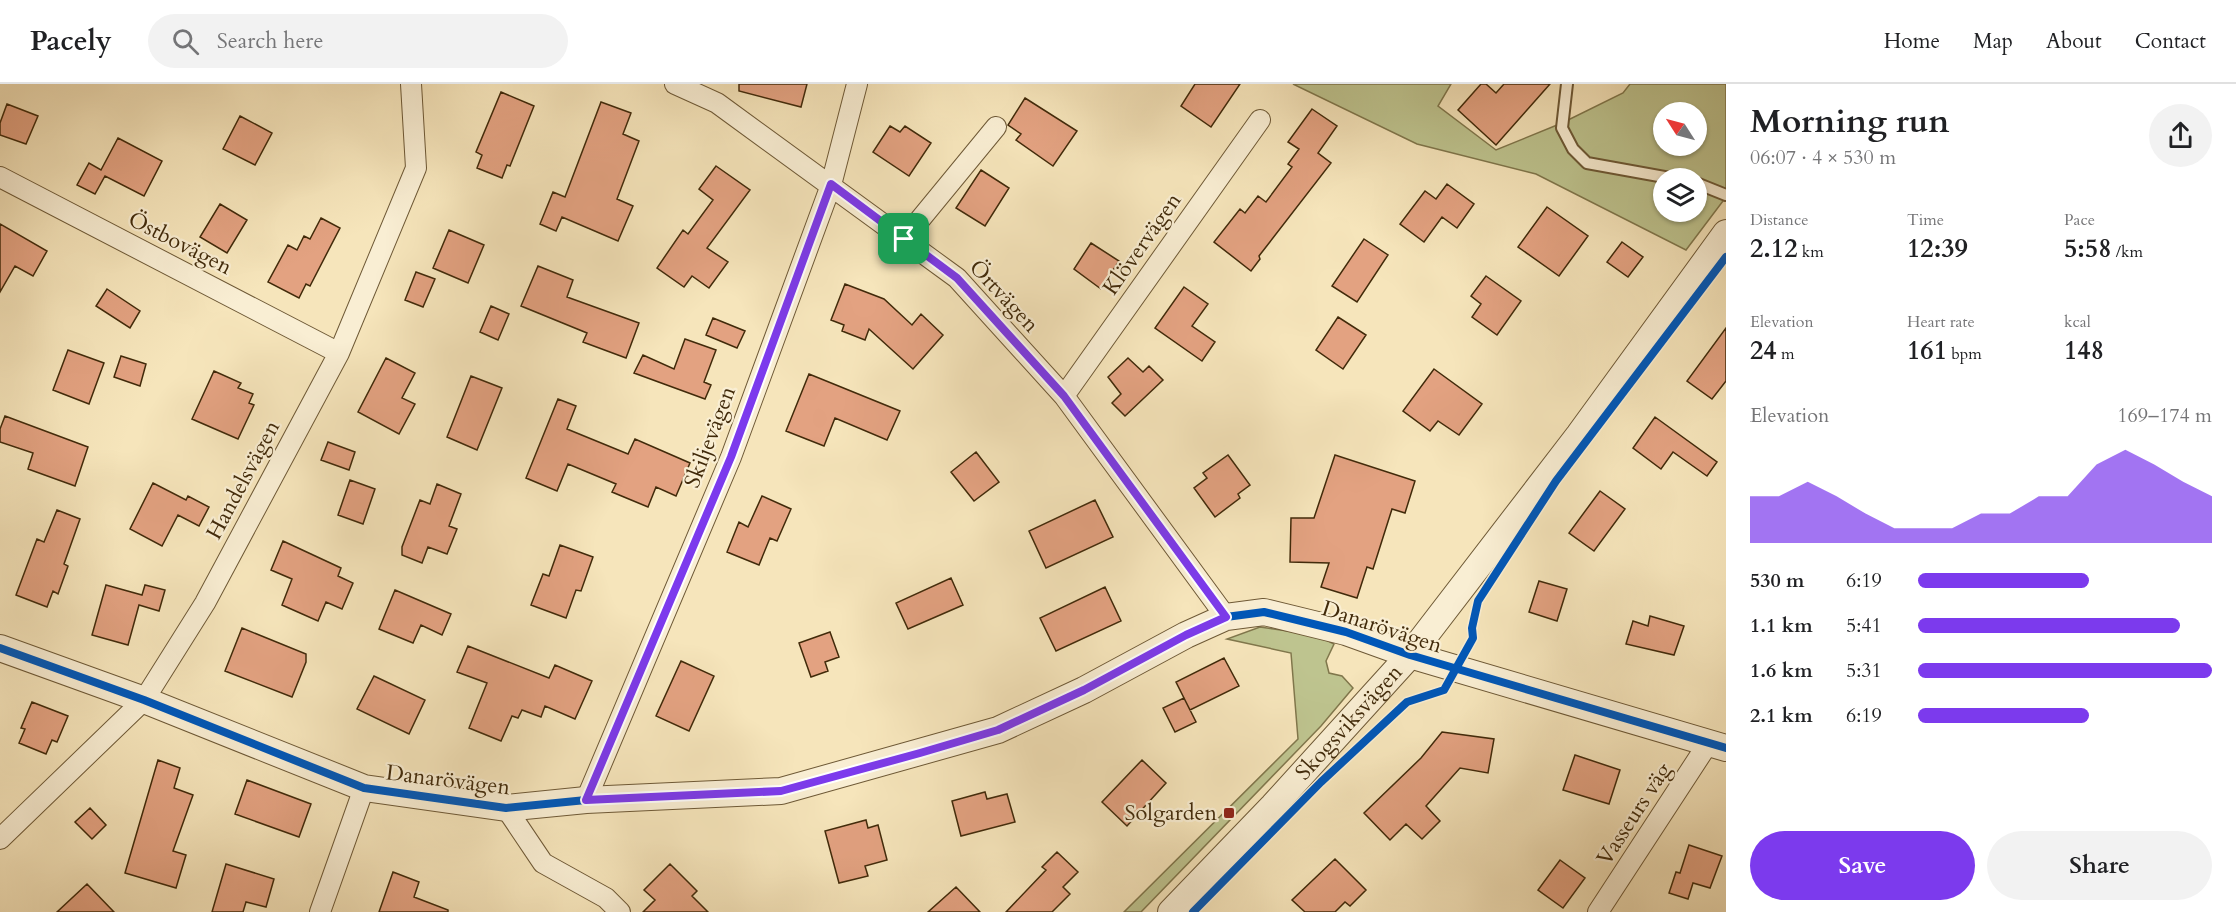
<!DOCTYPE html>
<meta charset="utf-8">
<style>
:root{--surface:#fff;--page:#f2f2f2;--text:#202124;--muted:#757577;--line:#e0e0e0;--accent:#7c3aed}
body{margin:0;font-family:Cardo,serif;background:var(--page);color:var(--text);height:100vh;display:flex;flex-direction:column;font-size:22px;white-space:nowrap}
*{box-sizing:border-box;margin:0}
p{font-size:20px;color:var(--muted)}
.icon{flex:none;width:33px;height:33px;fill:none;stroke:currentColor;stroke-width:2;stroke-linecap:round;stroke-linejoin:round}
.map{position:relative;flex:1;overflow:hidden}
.drawer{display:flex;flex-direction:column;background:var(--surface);width:510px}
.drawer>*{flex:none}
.needle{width:39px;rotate:306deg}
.controls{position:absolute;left:1653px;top:18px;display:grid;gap:12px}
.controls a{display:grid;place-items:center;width:54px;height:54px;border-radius:50%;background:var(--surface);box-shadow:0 2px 4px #0004;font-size:30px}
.pin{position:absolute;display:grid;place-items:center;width:51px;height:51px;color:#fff;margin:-26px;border-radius:12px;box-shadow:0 3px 9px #0006}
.round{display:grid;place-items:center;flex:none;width:63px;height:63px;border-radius:32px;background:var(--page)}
.headline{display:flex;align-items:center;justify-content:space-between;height:102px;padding:0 24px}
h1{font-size:33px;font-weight:700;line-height:45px}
.figures{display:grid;grid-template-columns:repeat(3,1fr);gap:9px;height:102px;padding:6px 24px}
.figures div{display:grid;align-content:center}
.figures b{font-size:26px;font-weight:700}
.figures small{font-size:16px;font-weight:400}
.figures p{font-size:16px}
.chart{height:168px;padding:12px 24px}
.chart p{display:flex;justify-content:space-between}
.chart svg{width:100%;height:108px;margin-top:6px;fill:var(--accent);opacity:.7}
.cta{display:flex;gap:12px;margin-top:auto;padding:12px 24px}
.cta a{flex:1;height:69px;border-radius:36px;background:var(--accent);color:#fff;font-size:24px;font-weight:700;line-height:69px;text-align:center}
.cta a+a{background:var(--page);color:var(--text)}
ul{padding:0 24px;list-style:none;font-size:20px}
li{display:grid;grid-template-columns:96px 72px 1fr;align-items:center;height:45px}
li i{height:15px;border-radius:8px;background:var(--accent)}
header{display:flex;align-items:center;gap:36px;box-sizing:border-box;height:84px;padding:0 30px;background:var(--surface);border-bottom:2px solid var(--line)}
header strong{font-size:28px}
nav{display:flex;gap:33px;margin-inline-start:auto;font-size:21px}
.search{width:420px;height:54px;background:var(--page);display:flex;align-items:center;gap:15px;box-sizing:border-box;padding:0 21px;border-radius:33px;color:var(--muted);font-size:22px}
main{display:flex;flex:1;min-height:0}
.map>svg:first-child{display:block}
.green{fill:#bec48f;stroke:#80774c;stroke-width:1.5;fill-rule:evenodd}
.building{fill:#e3a281;stroke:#412a0a;stroke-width:1.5}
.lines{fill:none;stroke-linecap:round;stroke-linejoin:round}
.service-casing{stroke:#6e5936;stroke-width:14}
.minor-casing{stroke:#6e5936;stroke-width:22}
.tertiary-casing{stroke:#6e5936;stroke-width:28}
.service{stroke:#f9eed3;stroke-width:10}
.minor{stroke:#f9eed3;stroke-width:20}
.tertiary{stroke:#f9eed3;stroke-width:26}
.cycleway-casing{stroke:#f9eed3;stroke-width:11}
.cycleway{stroke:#0057b8;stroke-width:8}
.route-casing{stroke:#fff;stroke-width:12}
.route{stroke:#7c3aed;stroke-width:8}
.poi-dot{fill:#8f2418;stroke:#f9eed3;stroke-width:2}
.labels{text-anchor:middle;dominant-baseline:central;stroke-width:4.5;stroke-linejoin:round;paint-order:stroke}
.street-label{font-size:22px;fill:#412a0a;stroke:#f9eed3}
.poi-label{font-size:22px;fill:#412a0a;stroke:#f9eed3;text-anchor:end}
</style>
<header>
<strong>Pacely</strong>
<div class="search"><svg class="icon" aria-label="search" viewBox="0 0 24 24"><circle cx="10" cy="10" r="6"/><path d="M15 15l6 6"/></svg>Search here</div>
<nav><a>Home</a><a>Map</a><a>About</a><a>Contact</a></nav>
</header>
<main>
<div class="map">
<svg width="1726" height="828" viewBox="0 0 1726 828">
<rect width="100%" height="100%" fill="#f6e5bb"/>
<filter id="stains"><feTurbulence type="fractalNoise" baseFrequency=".00333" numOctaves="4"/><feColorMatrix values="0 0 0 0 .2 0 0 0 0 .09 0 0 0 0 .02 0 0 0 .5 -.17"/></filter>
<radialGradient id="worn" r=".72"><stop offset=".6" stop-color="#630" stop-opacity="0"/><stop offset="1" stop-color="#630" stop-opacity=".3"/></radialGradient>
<path class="green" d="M 1293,0 L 1451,0 L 1438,22 L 1496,66 L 1562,39 L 1623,9 L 1630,0 L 1726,0 L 1726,113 L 1686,166 L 1536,90 L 1417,60 ZM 1664,28 L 1696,28 L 1696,62 L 1664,62 ZM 1664,94 L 1696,94 L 1696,128 L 1664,128 Z
M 1260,543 L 1316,551 L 1334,560 L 1326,577 L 1329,589 L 1342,592 L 1353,604 L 1321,642 L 1141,828 L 1124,828 L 1298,655 L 1291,569 L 1227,555 Z"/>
<path class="building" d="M 739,0 L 807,0 L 801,23 L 739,7 Z
M 1195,0 L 1240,0 L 1211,43 L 1181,22 Z
M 1481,0 L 1486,0 L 1496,9 L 1504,0 L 1550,0 L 1496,61 L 1458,26 Z
M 501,8 L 534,22 L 510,82 L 507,81 L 502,94 L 477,84 L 482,71 L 476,68 Z
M 1025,14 L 1077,47 L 1053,82 L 1016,56 L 1021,50 L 1008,41 Z
M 601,18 L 631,29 L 623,50 L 639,57 L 617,115 L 633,122 L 618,157 L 562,133 L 556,147 L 540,140 L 553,108 L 565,113 Z
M 7,20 L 38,32 L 26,60 L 0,51 L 0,39 Z
M 1312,25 L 1337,42 L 1318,69 L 1331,79 L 1259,172 L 1260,175 L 1251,187 L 1214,158 L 1240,125 L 1245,129 L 1258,112 L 1266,118 L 1292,83 L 1288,80 L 1299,65 L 1288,58 Z
M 240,32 L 272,49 L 255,81 L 223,65 Z
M 890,42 L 900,48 L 905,42 L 931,59 L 909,92 L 873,68 Z
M 118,54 L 162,77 L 144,112 L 105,92 L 95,110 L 77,101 L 89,79 L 101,86 Z
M 716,82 L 750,106 L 707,164 L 728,178 L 709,204 L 692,192 L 684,203 L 657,184 L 683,146 L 688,150 L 713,116 L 699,105 Z
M 981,86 L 1009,104 L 985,142 L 956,124 Z
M 1447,100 L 1474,120 L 1457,144 L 1442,133 L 1424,158 L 1400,140 L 1425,107 L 1436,115 Z
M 220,120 L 247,136 L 227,169 L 200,153 Z
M 1547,123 L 1588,152 L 1559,192 L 1518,163 Z
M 321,134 L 340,144 L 310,202 L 306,200 L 299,214 L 268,198 L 288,161 L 297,166 L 304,152 L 310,155 Z
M 0,140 L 47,167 L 33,192 L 15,182 L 0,208 Z
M 449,146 L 484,161 L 468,199 L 433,184 Z
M 1364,155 L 1388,171 L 1357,218 L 1332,202 Z
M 1622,158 L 1643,173 L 1628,193 L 1607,178 Z
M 1091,159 L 1119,177 L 1101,205 L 1074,185 Z
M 538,182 L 573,196 L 567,213 L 639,239 L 626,274 L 583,258 L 587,249 L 521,222 Z
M 416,188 L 435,195 L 423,223 L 405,216 Z
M 1486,192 L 1521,217 L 1497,251 L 1472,233 L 1481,220 L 1471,212 Z
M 845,200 L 884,215 L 912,241 L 921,230 L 943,251 L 913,285 L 869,245 L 865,256 L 842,247 L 844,241 L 831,236 Z
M 1184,203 L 1208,220 L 1192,242 L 1215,258 L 1202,277 L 1155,244 Z
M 107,205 L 140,227 L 130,244 L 96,222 Z
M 491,222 L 509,230 L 498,256 L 480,248 Z
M 1338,233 L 1366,251 L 1343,285 L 1316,266 Z
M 713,234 L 745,247 L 737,264 L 706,251 Z
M 1726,244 L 1726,297 L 1712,315 L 1687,297 Z
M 685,255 L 716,266 L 704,298 L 711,301 L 705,315 L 634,289 L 643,271 L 674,285 Z
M 68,266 L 104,279 L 89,320 L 53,306 Z
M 121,272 L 146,280 L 140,302 L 114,293 Z
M 386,274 L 415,289 L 402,314 L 415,320 L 399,350 L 358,328 Z
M 1128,274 L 1143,288 L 1149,282 L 1163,296 L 1125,332 L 1112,319 L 1121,310 L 1108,293 Z
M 1434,285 L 1482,320 L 1459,351 L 1438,337 L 1430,347 L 1403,327 Z
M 214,287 L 241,299 L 238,304 L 253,310 L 249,319 L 254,321 L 238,355 L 192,335 Z
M 809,290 L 900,327 L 887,356 L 835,334 L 824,362 L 786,347 Z
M 471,292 L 502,304 L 477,366 L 447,353 Z
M 558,315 L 576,322 L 567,345 L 628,370 L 635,355 L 690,379 L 676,412 L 656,403 L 648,423 L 612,408 L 616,400 L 568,380 L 557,407 L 526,394 Z
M 5,332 L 88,363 L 75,402 L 28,385 L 33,369 L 0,358 L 0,345 Z
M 1655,333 L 1717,378 L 1707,392 L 1673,368 L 1661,385 L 1633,364 Z
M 328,358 L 355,368 L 349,386 L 321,376 Z
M 976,368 L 999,398 L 974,417 L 951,388 Z
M 1228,371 L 1250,401 L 1238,410 L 1240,414 L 1215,433 L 1194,404 L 1207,394 L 1203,389 Z
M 1335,371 L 1415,397 L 1405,429 L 1392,425 L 1373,485 L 1367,483 L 1357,514 L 1321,503 L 1329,479 L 1290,478 L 1291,434 L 1314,434 Z
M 350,396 L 375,405 L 363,440 L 338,431 Z
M 153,399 L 186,416 L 188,412 L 209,423 L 199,442 L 178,431 L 162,462 L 130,445 Z
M 437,400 L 461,410 L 449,442 L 457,445 L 447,470 L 428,463 L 422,479 L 402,471 L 402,463 L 420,416 L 430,420 Z
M 1600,407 L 1625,425 L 1594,467 L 1569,449 Z
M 762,412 L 791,425 L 777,457 L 770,454 L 759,481 L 727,468 L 739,438 L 748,443 Z
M 1095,416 L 1113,453 L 1046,484 L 1029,447 Z
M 57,426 L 80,435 L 64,480 L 68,482 L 58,510 L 53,507 L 47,523 L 16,511 L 37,455 L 44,458 Z
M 283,457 L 341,484 L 338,492 L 353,499 L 342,525 L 326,518 L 318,537 L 282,521 L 292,495 L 271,486 Z
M 560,461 L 593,473 L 581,507 L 576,506 L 566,534 L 531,521 L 543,490 L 549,492 Z
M 951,494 L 963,521 L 908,545 L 896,519 Z
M 1539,497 L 1567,505 L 1557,537 L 1529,528 Z
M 106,501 L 142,511 L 145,501 L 165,506 L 159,527 L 139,521 L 128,561 L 92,551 Z
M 1105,503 L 1121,537 L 1056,567 L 1040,534 Z
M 395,506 L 451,530 L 442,551 L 421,541 L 413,559 L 379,545 Z
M 1650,532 L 1684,542 L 1674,571 L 1626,560 L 1633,537 L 1648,542 Z
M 242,544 L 306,570 L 306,578 L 292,613 L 225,587 Z
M 830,548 L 839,573 L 825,578 L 828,587 L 811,593 L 799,559 Z
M 468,562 L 549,594 L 555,581 L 592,597 L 575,635 L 545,622 L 541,633 L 522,626 L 518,634 L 512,632 L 501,657 L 469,644 L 487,599 L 457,588 Z
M 1224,574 L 1239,602 L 1190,626 L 1176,598 Z
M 681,577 L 714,592 L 689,647 L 656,632 Z
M 374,592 L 425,616 L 409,650 L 357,625 Z
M 1184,614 L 1196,638 L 1175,648 L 1163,624 Z
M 32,618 L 68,632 L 57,658 L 52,656 L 46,670 L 19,659 L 25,645 L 21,644 Z
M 1442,648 L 1494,655 L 1488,689 L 1460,684 L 1426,722 L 1440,737 L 1422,755 L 1406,740 L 1390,756 L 1364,729 L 1421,674 Z
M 1575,671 L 1620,686 L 1609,720 L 1563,706 Z
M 158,676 L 180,684 L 174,704 L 193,711 L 173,767 L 186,771 L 176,804 L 125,789 Z
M 1142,676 L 1166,699 L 1127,742 L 1102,718 Z
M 247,696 L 311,720 L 299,753 L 235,730 Z
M 985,708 L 987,715 L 1007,710 L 1015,738 L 961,752 L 952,717 Z
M 90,724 L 106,741 L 92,755 L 75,738 Z
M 866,736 L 868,744 L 878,741 L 887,776 L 865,782 L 868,792 L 839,799 L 825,747 Z
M 1689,761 L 1722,772 L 1710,804 L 1693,799 L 1688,815 L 1669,809 L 1676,788 L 1680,789 Z
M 1057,768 L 1078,788 L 1063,803 L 1070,810 L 1052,828 L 1006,828 L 1046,786 L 1042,783 Z
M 1335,775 L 1366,806 L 1350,822 L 1345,818 L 1335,828 L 1305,828 L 1292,816 Z
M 1560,776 L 1585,794 L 1563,824 L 1538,806 Z
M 226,780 L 274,795 L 266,823 L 246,818 L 243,828 L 212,828 Z
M 670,780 L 697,807 L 692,812 L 708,828 L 643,828 L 655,816 L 644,806 Z
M 393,788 L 419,798 L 414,813 L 448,826 L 448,828 L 379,828 Z
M 87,800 L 114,828 L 57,828 Z
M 956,803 L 980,828 L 928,828 Z"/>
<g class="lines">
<g class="service-casing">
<path id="service" d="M 1567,0 L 1562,44 L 1573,65 L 1587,79 L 1670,94
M 1696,99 L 1726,111"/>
</g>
<g class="minor-casing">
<path id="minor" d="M 675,0 L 717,19 L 957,194 L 1064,312 L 1226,533
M 0,93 L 339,269
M 904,155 L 996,43
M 1064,312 L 1260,36
M 586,716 L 731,373 L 831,101 L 857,0
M 506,724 L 543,779 L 606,814 L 620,828
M 0,755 L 144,616 L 205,519 L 339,269 L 416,84 L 411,0
M 320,828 L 364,704
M 1598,828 L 1709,658"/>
</g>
<g class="tertiary-casing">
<g id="tertiary">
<path d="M 0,564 L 144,616 L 364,704 L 506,724 L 586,716 L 781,707 L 998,646 L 1084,606 L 1186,551 L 1226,533 L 1264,528 L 1346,548 L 1410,571 L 1726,664"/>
<path id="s1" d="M 1171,828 L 1273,722 L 1410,571 L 1579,351 L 1726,149"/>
</g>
</g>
<use href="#service" class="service"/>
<use href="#minor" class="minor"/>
<use href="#tertiary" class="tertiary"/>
<g class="cycleway-casing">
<path id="cycleway" d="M 0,564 L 144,616 L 364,704 L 506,724 L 586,716 L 781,707 L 998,646 L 1084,606 L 1186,551 L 1226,533 L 1264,528 L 1346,548 L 1410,571 L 1726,664
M 1193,828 L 1321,698 L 1407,618 L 1444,606 L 1473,554 L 1472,544 L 1478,517 L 1556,397 L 1726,173"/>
</g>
<use href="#cycleway" class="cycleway"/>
</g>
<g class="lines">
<g class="route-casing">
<path id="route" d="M 831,100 L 957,194 L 1064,312 L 1226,533 L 1186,551 L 1084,606 L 998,646 L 920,669 L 781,707 L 586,716 L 731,373 Z"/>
</g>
<use href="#route" class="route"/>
</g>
<rect class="poi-dot" x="1223" y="723" width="12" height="12" rx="3"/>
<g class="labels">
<g class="street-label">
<text transform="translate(180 159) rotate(27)">Östbovägen</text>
<text transform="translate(1142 160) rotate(-55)">Klövervägen</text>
<text transform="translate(1004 212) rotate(47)">Örtvägen</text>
<text transform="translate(710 353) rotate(-69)">Skiljevägen</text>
<text transform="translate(243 396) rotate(-62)">Handelsvägen</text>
<text transform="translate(1382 543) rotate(18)">Danarövägen</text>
<text stroke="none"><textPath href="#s1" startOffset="260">Skogsviksvägen</textPath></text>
<text transform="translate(448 696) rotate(7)">Danarövägen</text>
<text transform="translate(1634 730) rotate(-57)">Vasseurs väg</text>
</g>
<g class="poi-label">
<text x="1217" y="729">Solgarden</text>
</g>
</g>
<rect width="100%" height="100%" filter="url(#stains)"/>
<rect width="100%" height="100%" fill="url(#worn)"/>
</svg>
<div class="controls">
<a><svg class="needle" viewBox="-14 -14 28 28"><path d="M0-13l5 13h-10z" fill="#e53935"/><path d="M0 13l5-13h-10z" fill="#757577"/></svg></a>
<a><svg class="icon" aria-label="layers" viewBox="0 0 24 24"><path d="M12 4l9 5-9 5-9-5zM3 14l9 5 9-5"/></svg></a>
</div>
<div class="pin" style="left:904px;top:155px;background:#1e9e55"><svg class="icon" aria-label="arrive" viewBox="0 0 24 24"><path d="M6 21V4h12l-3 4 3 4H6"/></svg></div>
</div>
<section class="drawer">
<div class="headline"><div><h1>Morning run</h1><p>06:07 · 4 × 530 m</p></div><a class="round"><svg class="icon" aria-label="share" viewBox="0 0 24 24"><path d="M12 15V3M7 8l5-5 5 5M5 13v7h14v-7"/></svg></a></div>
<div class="figures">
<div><p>Distance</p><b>2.12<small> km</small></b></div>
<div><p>Time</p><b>12:39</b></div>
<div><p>Pace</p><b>5:58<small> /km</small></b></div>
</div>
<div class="figures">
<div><p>Elevation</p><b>24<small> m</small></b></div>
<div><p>Heart rate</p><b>161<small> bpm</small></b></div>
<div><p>kcal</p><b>148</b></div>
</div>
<div class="chart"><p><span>Elevation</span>169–174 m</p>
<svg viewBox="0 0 160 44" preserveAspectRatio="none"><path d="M0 44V25L10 25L20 19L30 25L40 32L50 38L60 38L70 38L80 32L90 32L100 25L110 25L120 12L130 6L140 12L150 19L160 25V44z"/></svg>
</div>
<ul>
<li><b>530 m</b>6:19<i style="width:58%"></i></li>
<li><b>1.1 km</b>5:41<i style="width:89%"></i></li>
<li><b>1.6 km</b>5:31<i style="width:100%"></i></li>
<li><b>2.1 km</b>6:19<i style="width:58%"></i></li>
</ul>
<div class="cta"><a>Save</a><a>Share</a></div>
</section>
</main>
